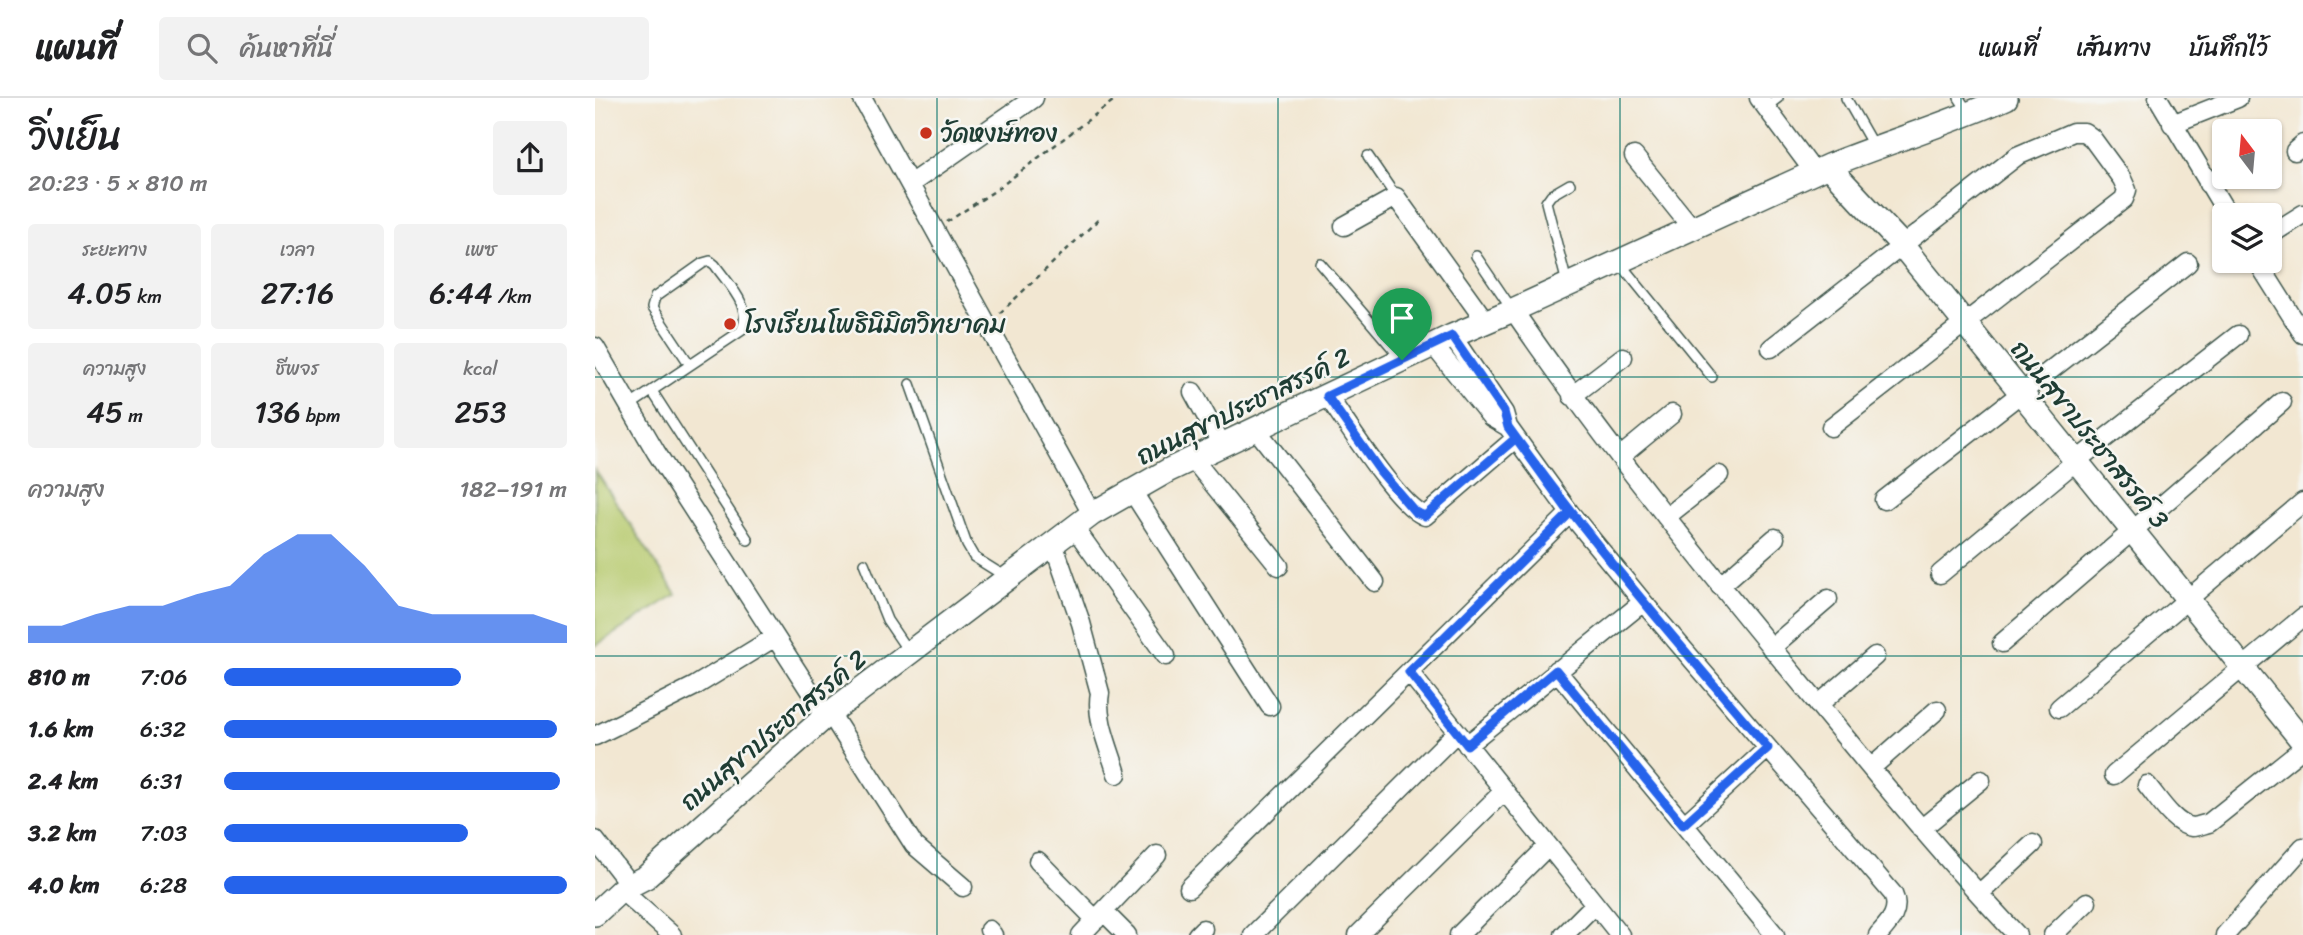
<!DOCTYPE html>
<html lang="th">
<meta charset="utf-8">
<style>
:root{--surface:#fff;--page:#f2f2f2;--text:#202124;--muted:#757577;--line:#e0e0e0;--accent:#2563eb}
body{margin:0;font-family:Sriracha,"Playpen Sans Thai",sans-serif;background:var(--page);color:var(--text);height:100vh;display:flex;flex-direction:column;font-size:26px;white-space:nowrap}
*{box-sizing:border-box;margin:0}
p{font-size:23px;color:var(--muted)}
.icon{flex:none;width:38px;height:38px;fill:none;stroke:currentColor;stroke-width:2;stroke-linecap:round;stroke-linejoin:round}
.map{position:relative;flex:1;overflow:hidden}
.panel{display:flex;flex-direction:column;background:var(--surface);width:595px}
.panel>*{flex:none}
.needle{width:46px;rotate:344deg}
.tools{position:absolute;left:1617px;top:21px;display:grid;gap:14px}
.tools a{display:grid;place-items:center;width:70px;height:70px;border-radius:7px;background:var(--surface);box-shadow:0 2px 5px #0004;font-size:35px}
.pin{position:absolute;display:grid;place-items:center;width:60px;height:60px;color:#fff;margin:-72px -30px;border-radius:50% 50% 50% 0;rotate:-45deg;box-shadow:0 0 7px #0007}
.pin .icon{rotate:45deg}
.round{display:grid;place-items:center;flex:none;width:74px;height:74px;border-radius:7px;background:var(--page)}
.summary{display:flex;align-items:center;justify-content:space-between;height:119px;padding:0 28px}
h1{font-size:38px;font-weight:600;line-height:52px}
.metrics{display:grid;grid-template-columns:repeat(3,1fr);gap:10px;height:119px;padding:7px 28px}
.metrics div{display:grid;align-content:center;border-radius:7px;background:var(--page);text-align:center}
.metrics b{font-size:30px;font-weight:600}
.metrics small{font-size:19px;font-weight:400}
.metrics p{font-size:19px}
.chart{height:196px;padding:14px 28px}
.chart p{display:flex;justify-content:space-between}
.chart svg{width:100%;height:126px;margin-top:7px;fill:var(--accent);opacity:.7}
ul{padding:0 28px;list-style:none;font-size:23px}
li{display:grid;grid-template-columns:112px 84px 1fr;align-items:center;height:52px}
li i{height:18px;border-radius:9px;background:var(--accent)}
header{display:flex;align-items:center;gap:42px;box-sizing:border-box;height:98px;padding:0 35px;background:var(--surface);border-bottom:2px solid var(--line)}
header strong{font-size:33px}
nav{display:flex;gap:38px;margin-inline-start:auto;font-size:24px}
.search{width:490px;height:63px;background:var(--page);display:flex;align-items:center;gap:18px;box-sizing:border-box;padding:0 24px;border-radius:7px;color:var(--muted);font-size:26px}
main{display:flex;flex:1;min-height:0}
.map>svg:first-child{display:block}
.pitch{fill:#b6c96c;stroke:#6a8350;stroke-width:2}
.lines{fill:none;stroke-linecap:round;stroke-linejoin:round}
.service-casing{stroke:#3f564c;stroke-width:12}
.minor-casing{stroke:#3f564c;stroke-width:21}
.tertiary-casing{stroke:#3f564c;stroke-width:26}
.path{stroke:#3f564c;stroke-width:2.5;stroke-dasharray:5 5;stroke-linecap:butt}
.service{stroke:#fff;stroke-width:9}
.minor{stroke:#fff;stroke-width:18}
.tertiary{stroke:#fff;stroke-width:23}
.route-casing{stroke:#fff;stroke-width:14}
.route{stroke:#2563eb;stroke-width:9}
.grid{fill:none;stroke:#0f766e;stroke-width:2;stroke-opacity:0.55}
.poi-dot{fill:#c8321e;stroke:#f6f6f2;stroke-width:2.5}
.labels{text-anchor:middle;dominant-baseline:central;stroke-width:5;stroke-linejoin:round;paint-order:stroke}
.poi-label{font-size:26px;fill:#1f3d34;stroke:#f6f6f2;text-anchor:start}
.street-label{font-size:26px;fill:#1f3d34;stroke:#f6f6f2}
</style>
<header>
<strong>แผนที่</strong>
<div class="search"><svg class="icon" aria-label="search" viewBox="0 0 24 24"><circle cx="10" cy="10" r="6"/><path d="M15 15l6 6"/></svg>ค้นหาที่นี่</div>
<nav><a>แผนที่</a><a>เส้นทาง</a><a>บันทึกไว้</a></nav>
</header>
<main>
<section class="panel">
<div class="summary"><div><h1>วิ่งเย็น</h1><p>20:23 · 5 × 810 m</p></div><a class="round"><svg class="icon" aria-label="share" viewBox="0 0 24 24"><path d="M12 15V3M7 8l5-5 5 5M5 13v7h14v-7"/></svg></a></div>
<div class="metrics">
<div><p>ระยะทาง</p><b>4.05<small> km</small></b></div>
<div><p>เวลา</p><b>27:16</b></div>
<div><p>เพซ</p><b>6:44<small> /km</small></b></div>
</div>
<div class="metrics">
<div><p>ความสูง</p><b>45<small> m</small></b></div>
<div><p>ชีพจร</p><b>136<small> bpm</small></b></div>
<div><p>kcal</p><b>253</b></div>
</div>
<div class="chart"><p><span>ความสูง</span>182–191 m</p>
<svg viewBox="0 0 160 44" preserveAspectRatio="none"><path d="M0 44V38L10 38L20 34L30 31L40 31L50 27L60 24L70 13L80 6L90 6L100 17L110 31L120 34L130 34L140 34L150 34L160 38V44z"/></svg>
</div>
<ul>
<li><b>810 m</b>7:06<i style="width:69%"></i></li>
<li><b>1.6 km</b>6:32<i style="width:97%"></i></li>
<li><b>2.4 km</b>6:31<i style="width:98%"></i></li>
<li><b>3.2 km</b>7:03<i style="width:71%"></i></li>
<li><b>4.0 km</b>6:28<i style="width:100%"></i></li>
</ul>
</section>
<div class="map">
<svg width="1708" height="837" viewBox="0 0 1708 837">
<rect width="100%" height="100%" fill="#f6f6f2"/>
<filter id="ink" filterUnits="userSpaceOnUse"><feTurbulence type="fractalNoise" baseFrequency=".0143" numOctaves="2"/><feDisplacementMap in="SourceGraphic" scale="14" xChannelSelector="R" yChannelSelector="G"/><feConvolveMatrix kernelMatrix="1 2 1 2 8 2 1 2 1" color-interpolation-filters="sRGB"/></filter>
<filter id="wash" filterUnits="userSpaceOnUse"><feTurbulence type="fractalNoise" baseFrequency=".00686" numOctaves="4" result="noise"/><feDisplacementMap in="SourceGraphic" scale="28" xChannelSelector="R" yChannelSelector="G"/><feGaussianBlur stdDeviation="1.57" result="paint"/><feColorMatrix in="noise" values="0 0 0 0 0 0 0 0 0 0 0 0 0 0 0 0 0 1.4 0 .05"/><feComposite in="paint" operator="in"/></filter>
<g filter="url(#wash)">
<rect width="100%" height="100%" fill="#f2e7d2"/>
<path class="pitch" d="M 0,372 L 81,496 L 0,548 Z"/>
</g>
<g filter="url(#ink)">
<g class="lines">
<g class="service-casing">
<path id="service" d="M 1251,0 L 1279,49
M 1364,0 L 1374,15
M 1171,9 L 1183,0
M 773,58 L 801,99
M 881,158 L 917,211
M 1024,164 L 1117,279
M 725,165 L 806,260
M 972,185 L 951,104 L 956,97 L 975,86
M 315,286 L 372,447 L 379,459 L 411,479
M 57,293 L 153,442
M 34,308 L 146,233 C 159,210 133,186 120,167 L 115,163 L 108,165 L 60,199 L 57,210 L 95,267
M 269,465 L 292,522 L 313,553"/>
</g>
<g class="minor-casing">
<path id="minor" d="M 267,0 L 497,416
M 1164,0 L 1219,74
M 1563,0 L 1633,117
M 1577,26 L 1643,0
M 1700,53 L 1708,46
M 1039,58 L 1097,130
M 315,86 L 439,0
M 1613,86 L 1629,76
M 749,128 L 801,99 L 891,224
M 1675,137 L 1708,116
M 1662,163 L 1708,236
M 918,212 C 1008,343 1108,467 1209,589 C 1278,673 1347,758 1422,837
M 857,238 L 909,315 L 913,329 L 975,415 L 1048,504 L 1298,796 C 1306,813 1294,825 1283,837
M 839,248 L 896,319 L 913,329
M 0,249 L 61,354 L 231,618
M 1176,250 L 1422,58 L 1478,34 L 1489,34 L 1497,40 L 1527,81 L 1532,92 L 1529,101 L 1236,329
M 598,294 L 627,347
M 732,297 C 751,324 803,408 830,418 L 921,340
M 977,298 L 1028,259
M 661,331 L 780,484
M 1026,358 L 1077,316
M 598,361 L 684,468
M 537,393 L 675,608
M 1289,402 L 1593,165
M 1071,419 L 1124,377
M 479,429 L 571,558
M 458,445 L 486,525 L 505,595 C 500,620 515,652 522,676
M 1345,476 L 1481,363 L 1643,237
M 1125,488 L 1180,440
M 1407,545 L 1687,304
M 1176,550 L 1233,501
M 961,572 L 1180,837
M 814,574 L 1025,837
M 1223,607 L 1280,558
M 1464,610 L 1708,404
M 235,615 L 319,747 L 368,789
M 0,638 L 100,588 L 180,539
M 872,647 L 1048,504
M 1276,670 L 1342,612
M 1519,677 L 1708,519
M 1552,687 C 1563,700 1579,727 1597,729 C 1603,729 1609,726 1614,725 L 1708,650
M 1089,727 L 1173,650
M 1326,731 L 1386,682
M 0,742 L 35,787
M 443,763 L 501,822
M 594,790 L 975,415
M 26,792 L 77,837
M 1384,796 L 1438,746
M 509,814 L 532,837
M 394,832 L 398,837
M 486,837 L 562,757
M 602,837 L 608,831
M 658,837 L 862,634
M 763,837 L 909,693
M 864,837 L 953,748
M 969,837 L 1000,806
M 1458,837 L 1492,804
M 1630,837 L 1708,749"/>
</g>
<g class="tertiary-casing">
<path id="tertiary" d="M 1233,68 L 1306,146 L 1708,644
M 0,816 L 26,792 L 51,779 L 231,618 L 497,416 L 574,372 L 857,238 L 918,212 L 1233,68 C 1292,44 1353,26 1411,0"/>
</g>
<path class="path" d="M 352,124 L 401,92 L 522,0
M 405,215 L 505,120"/>
<use href="#service" class="service"/>
<use href="#minor" class="minor"/>
<use href="#tertiary" class="tertiary"/>
</g>
</g>
<g class="lines" filter="url(#ink)">
<g class="route-casing">
<path id="route" d="M 807,262 L 732,298 L 785,373 L 820,414 L 830,418 L 921,340 C 999,448 1086,549 1173,650 L 1088,727 L 961,572 L 872,647 L 814,574 L 975,415 L 921,340 L 913,329 L 909,314 L 857,238 L 807,262"/>
</g>
<use href="#route" class="route"/>
</g>
<path class="grid" d="M 342,0 L 342,837M 683,0 L 683,837M 1025,0 L 1025,837M 1366,0 L 1366,837M 0,279 L 1708,279M 0,558 L 1708,558"/>
<g class="poi-dot">
<circle cx="331" cy="35" r="7"/>
<circle cx="135" cy="226" r="7"/>
</g>
<g class="labels">
<g class="poi-label">
<text x="345" y="35">วัดหงษ์ทอง</text>
<text x="149" y="226">โรงเรียนโพธินิมิตวิทยาคม</text>
</g>
<g class="street-label">
<text transform="translate(648 308) rotate(-26)">ถนนสุขาประชาสรรค์ 2</text>
<text transform="translate(1495 336) rotate(51)">ถนนสุขาประชาสรรค์ 3</text>
<text transform="translate(178 632) rotate(-40)">ถนนสุขาประชาสรรค์ 2</text>
</g>
</g>
</svg>
<div class="tools">
<a><svg class="needle" viewBox="-14 -14 28 28"><path d="M0-13l5 13h-10z" fill="#e53935"/><path d="M0 13l5-13h-10z" fill="#757577"/></svg></a>
<a><svg class="icon" aria-label="layers" viewBox="0 0 24 24"><path d="M12 4l9 5-9 5-9-5zM3 14l9 5 9-5"/></svg></a>
</div>
<div class="pin" style="left:807px;top:262px;background:#1e9e55"><svg class="icon" aria-label="arrive" viewBox="0 0 24 24"><path d="M6 21V4h12l-3 4 3 4H6"/></svg></div>
</div>
</main>
